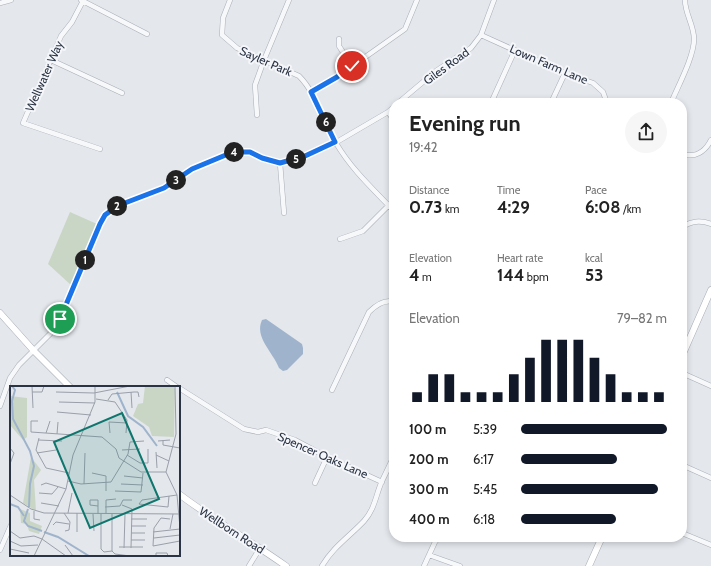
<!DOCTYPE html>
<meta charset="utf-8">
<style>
:root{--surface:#fff;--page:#f6f6f6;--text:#222;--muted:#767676;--accent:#111827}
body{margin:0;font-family:Cabin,sans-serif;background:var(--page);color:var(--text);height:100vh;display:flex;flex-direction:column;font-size:15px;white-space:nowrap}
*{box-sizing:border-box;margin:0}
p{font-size:13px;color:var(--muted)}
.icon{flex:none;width:22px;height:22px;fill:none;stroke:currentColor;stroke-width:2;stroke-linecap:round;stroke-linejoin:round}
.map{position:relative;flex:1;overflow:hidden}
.panel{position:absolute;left:389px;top:98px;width:298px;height:444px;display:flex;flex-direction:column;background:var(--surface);border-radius:16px;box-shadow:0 2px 6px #0003}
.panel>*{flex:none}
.pin{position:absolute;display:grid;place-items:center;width:34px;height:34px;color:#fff;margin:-17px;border:2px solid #fff;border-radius:50%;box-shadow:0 1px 4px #0007}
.km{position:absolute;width:20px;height:20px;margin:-10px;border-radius:50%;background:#222;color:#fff;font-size:11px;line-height:20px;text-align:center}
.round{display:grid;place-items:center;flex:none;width:42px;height:42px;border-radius:21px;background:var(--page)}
.overview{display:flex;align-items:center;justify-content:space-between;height:68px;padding:0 20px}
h1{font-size:22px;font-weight:800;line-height:30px}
.metrics{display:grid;grid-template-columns:repeat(3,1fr);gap:6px;height:68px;padding:4px 20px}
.metrics div{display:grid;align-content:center}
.metrics b{font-size:17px;font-weight:800}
.metrics small{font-size:11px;font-weight:400}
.metrics p{font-size:11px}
.chart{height:112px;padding:8px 20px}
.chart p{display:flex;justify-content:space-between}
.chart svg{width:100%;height:72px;margin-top:4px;stroke:var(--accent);stroke-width:6}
ul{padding:0 20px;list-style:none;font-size:13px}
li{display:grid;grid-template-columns:64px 48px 1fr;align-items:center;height:30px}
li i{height:10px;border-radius:5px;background:var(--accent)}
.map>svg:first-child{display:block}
.green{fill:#c9d6c5}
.water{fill:#9fb4cc}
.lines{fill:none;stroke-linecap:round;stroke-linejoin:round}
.street-casing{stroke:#a9aeb7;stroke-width:5.5}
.secondary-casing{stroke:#a9aeb7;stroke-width:7}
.street{stroke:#f7f8fa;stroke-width:4.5}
.secondary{stroke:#fff;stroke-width:6}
.route-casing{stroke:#fff;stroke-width:8}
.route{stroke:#1a73e8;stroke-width:5}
.labels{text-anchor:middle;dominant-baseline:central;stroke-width:4;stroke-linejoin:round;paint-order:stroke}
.street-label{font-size:12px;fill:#2b3445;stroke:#f4f6f9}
.inset-river{fill:none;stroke:#9fb4cc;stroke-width:2}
.inset-road{fill:none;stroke:#9a9fa9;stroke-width:1}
.view{fill:#0f766e;fill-opacity:0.15;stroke:#0f766e;stroke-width:2}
.inset-edge{fill:none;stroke:#2b3445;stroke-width:2}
</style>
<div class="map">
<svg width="711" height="566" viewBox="0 0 711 566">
<rect width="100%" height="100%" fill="#e4e7ec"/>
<path class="green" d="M 70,212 L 97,224 L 71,285 L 48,264 Z"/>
<path class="water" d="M 266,319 L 302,344 L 303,348 L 303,354 L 287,370 L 283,371 L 279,368 C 273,352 254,337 262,320 Z"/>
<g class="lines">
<g class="street-casing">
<path id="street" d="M 81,0 L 147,34
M 230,0 L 223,18 L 222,35 L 237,48 L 299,76 C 317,94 323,122 336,143 C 351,169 374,190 394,211
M 83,1 L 72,22 L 61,36 L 23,123 L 100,149
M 0,3 L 11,0
M 481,35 L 565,73 L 593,83 L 603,92 L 607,103
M 339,39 L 339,46 L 352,66
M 51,60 L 122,93
M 311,92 L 337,77 L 405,29 L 417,0
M 398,103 L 436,71 L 471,48 L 481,35 L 494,0
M 491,103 L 515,50
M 551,103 L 565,73
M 671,103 C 678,86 694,57 694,39 C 694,25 685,14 685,0
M 388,112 L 394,120
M 257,115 L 255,85 L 264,60 L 289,0
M 682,154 C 695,158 705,152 711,140
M 280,163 L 284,213
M 682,227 C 692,221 700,220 711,224
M 340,239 L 363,231 L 389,205
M 682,373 L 711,386
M 167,380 L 177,387
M 179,388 L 244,429 L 258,432 L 266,430 L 295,440 L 327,457 L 382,482
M 332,390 L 369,312 C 375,306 385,299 394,302
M 0,406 L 10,378 L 19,365 L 51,333 L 60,319 L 100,223 L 105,215 L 117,206 L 164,187 L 192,169 L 233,152 L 249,152 L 262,157 L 280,163 L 305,156 L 335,143 L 388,112 L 394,107
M 682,465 L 711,478
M 315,483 L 327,457
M 682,533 L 711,545
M 0,550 L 11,525
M 429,555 L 460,566
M 249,566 L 260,548
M 322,566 C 333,547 350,536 364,521 C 375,509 376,494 382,481 C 386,473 390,464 394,456
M 424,566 L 435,542 L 439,537"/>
</g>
<g class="secondary-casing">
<path id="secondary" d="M 0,313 L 34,351 L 70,387
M 682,356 L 711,290
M 179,494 C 213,520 251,541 286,566
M 589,566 L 602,537"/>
</g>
<use href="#street" class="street"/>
<use href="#secondary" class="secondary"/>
</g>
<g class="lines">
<g class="route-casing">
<path id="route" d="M 60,319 L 100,224 L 105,215 L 117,206 L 164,188 L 192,169 L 233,152 L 250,152 L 262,158 L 280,163 L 305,156 L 335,142 L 311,92 L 337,77 L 352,66"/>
</g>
<use href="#route" class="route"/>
</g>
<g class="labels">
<g class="street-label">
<text transform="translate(266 61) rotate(24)">Sayler Park</text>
<text transform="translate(549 64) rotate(23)">Lown Farm Lane</text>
<text transform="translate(446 66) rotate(-36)">Giles Road</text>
<text transform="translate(44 76) rotate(-66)">Wellwater Way</text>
<text transform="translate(323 455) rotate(24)">Spencer Oaks Lane</text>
<text transform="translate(232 530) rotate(33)">Wellborn Road</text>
</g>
</g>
<g transform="translate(10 386)">
<rect width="170" height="170" fill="#e4e7ec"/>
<path d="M 135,0 L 163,0 L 165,3 L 164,51 L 142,50 L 139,41 L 123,30 L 128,18 L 133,17 ZM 0,10 L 17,12 L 17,51 L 13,54 L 0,39 ZM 21,71 L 31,84 L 24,94 L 26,125 L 13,117 ZM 10,123 L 20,127 L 20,135 L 32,140 L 29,148 L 19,145 L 17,138 L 11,137 Z" fill="#c9d6c5"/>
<path class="inset-river" d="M 2,0 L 5,4 L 2,15 L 3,33 L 20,65 L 24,80 L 20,98 L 19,121M 107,6 L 118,30 L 133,41 L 147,60M 0,118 L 8,121 L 14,130M 18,123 L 14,135 L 18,140 L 32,145M 34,146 L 48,151 L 79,170"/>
<path class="inset-road" d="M 22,0 L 23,22M 165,0 L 166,48 L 156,86 L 167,109 L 170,142M 22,6 L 32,6 L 34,0M 46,6 L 84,7 L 120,0M 121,6 L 122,22M 86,13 L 105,16 L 117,34 L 116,47M 98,14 L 102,8 L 124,6 L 128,6 L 129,11M 49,16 L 85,17M 47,26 L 81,29M 28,35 L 21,35 L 21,46 L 92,51 L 106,63 L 109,72 L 131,86 L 156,86M 36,47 L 40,35M 100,47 L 99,36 L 117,37M 47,48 L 48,36M 29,52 L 26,64 L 36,82 L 59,87M 28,54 L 52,55M 153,54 L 153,59 L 170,62M 148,55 L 160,54M 0,62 L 4,67 L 0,78M 112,64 L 130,63M 146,66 L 147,82M 27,67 L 46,64M 117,69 L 130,77 L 138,77 L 138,63M 146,69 L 159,75M 82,87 L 96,90 L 96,105M 114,90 L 133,92M 58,95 L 71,98 L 101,96 L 118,68 L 120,56 L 134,55M 74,98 L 75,67M 111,98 L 133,99M 31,99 L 36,97 L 56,103M 105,105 L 131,106 L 133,87M 29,107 L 42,108 L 48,101M 0,109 L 21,123 L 34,127 L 170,128M 159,110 L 158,121 L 129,118 L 132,114 L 167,109M 31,117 L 49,120M 112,119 L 122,123 L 121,162M 95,121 L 110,120 L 113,114 L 122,114M 24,125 L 24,133 L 30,134M 54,127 L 60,136 L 59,144 L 55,145M 58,127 L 62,107M 67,127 L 67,146M 83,128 L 84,145M 88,128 L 88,114 L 80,114 L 80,119 L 88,120M 91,128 L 91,163 L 94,166 L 102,165M 96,128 L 96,114 L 106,113M 121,133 L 137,133M 43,139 L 46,136 L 59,138M 121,140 L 136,140M 160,143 L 163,128M 0,145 L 10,152 L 24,150 L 32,153 L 56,170M 143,146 L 170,143M 121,147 L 135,147M 144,152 L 170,149M 121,154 L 135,154M 0,155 L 11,160 L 28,159M 55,159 L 63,170M 143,160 L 144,142 L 151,132 L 160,133M 143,160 L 170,155M 109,161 L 133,161M 114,162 L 115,128M 0,163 L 19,167M 102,165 L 102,128M 102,165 L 105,168 L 120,170M 24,170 L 56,103 L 63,69 L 85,16 L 85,0M 146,170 L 146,167 L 157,167 L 158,170"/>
<path class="view" d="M 112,27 L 149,113 L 80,142 L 44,56 Z"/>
<rect width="170" height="170" class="inset-edge"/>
</g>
</svg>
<div class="pin" style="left:60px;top:319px;background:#1e9e55"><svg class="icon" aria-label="arrive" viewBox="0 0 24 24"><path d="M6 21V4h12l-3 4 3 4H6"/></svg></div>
<div class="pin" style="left:352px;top:66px;background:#d93025"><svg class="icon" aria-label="check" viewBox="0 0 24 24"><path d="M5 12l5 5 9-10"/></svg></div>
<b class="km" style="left:85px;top:260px">1</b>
<b class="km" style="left:117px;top:206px">2</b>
<b class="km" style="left:176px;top:180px">3</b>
<b class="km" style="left:234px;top:152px">4</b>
<b class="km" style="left:296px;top:159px">5</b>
<b class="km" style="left:326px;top:122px">6</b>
<section class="panel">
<div class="overview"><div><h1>Evening run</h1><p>19:42</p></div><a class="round"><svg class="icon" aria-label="share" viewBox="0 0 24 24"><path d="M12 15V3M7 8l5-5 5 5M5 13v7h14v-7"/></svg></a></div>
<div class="metrics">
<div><p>Distance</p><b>0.73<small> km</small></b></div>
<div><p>Time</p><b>4:29</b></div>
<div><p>Pace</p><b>6:08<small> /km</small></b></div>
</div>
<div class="metrics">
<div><p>Elevation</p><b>4<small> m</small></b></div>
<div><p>Heart rate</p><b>144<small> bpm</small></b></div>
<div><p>kcal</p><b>53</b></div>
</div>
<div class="chart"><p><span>Elevation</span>79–82 m</p>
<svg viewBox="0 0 160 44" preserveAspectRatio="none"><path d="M5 44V38M15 44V27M25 44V27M35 44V38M45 44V38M55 44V38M65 44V27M75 44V17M85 44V6M95 44V6M105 44V6M115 44V17M125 44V27M135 44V38M145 44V38M155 44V38"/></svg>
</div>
<ul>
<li><b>100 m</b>5:39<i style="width:100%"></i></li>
<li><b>200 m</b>6:17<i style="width:66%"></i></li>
<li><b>300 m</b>5:45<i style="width:94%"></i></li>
<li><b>400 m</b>6:18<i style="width:65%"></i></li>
</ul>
</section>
</div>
